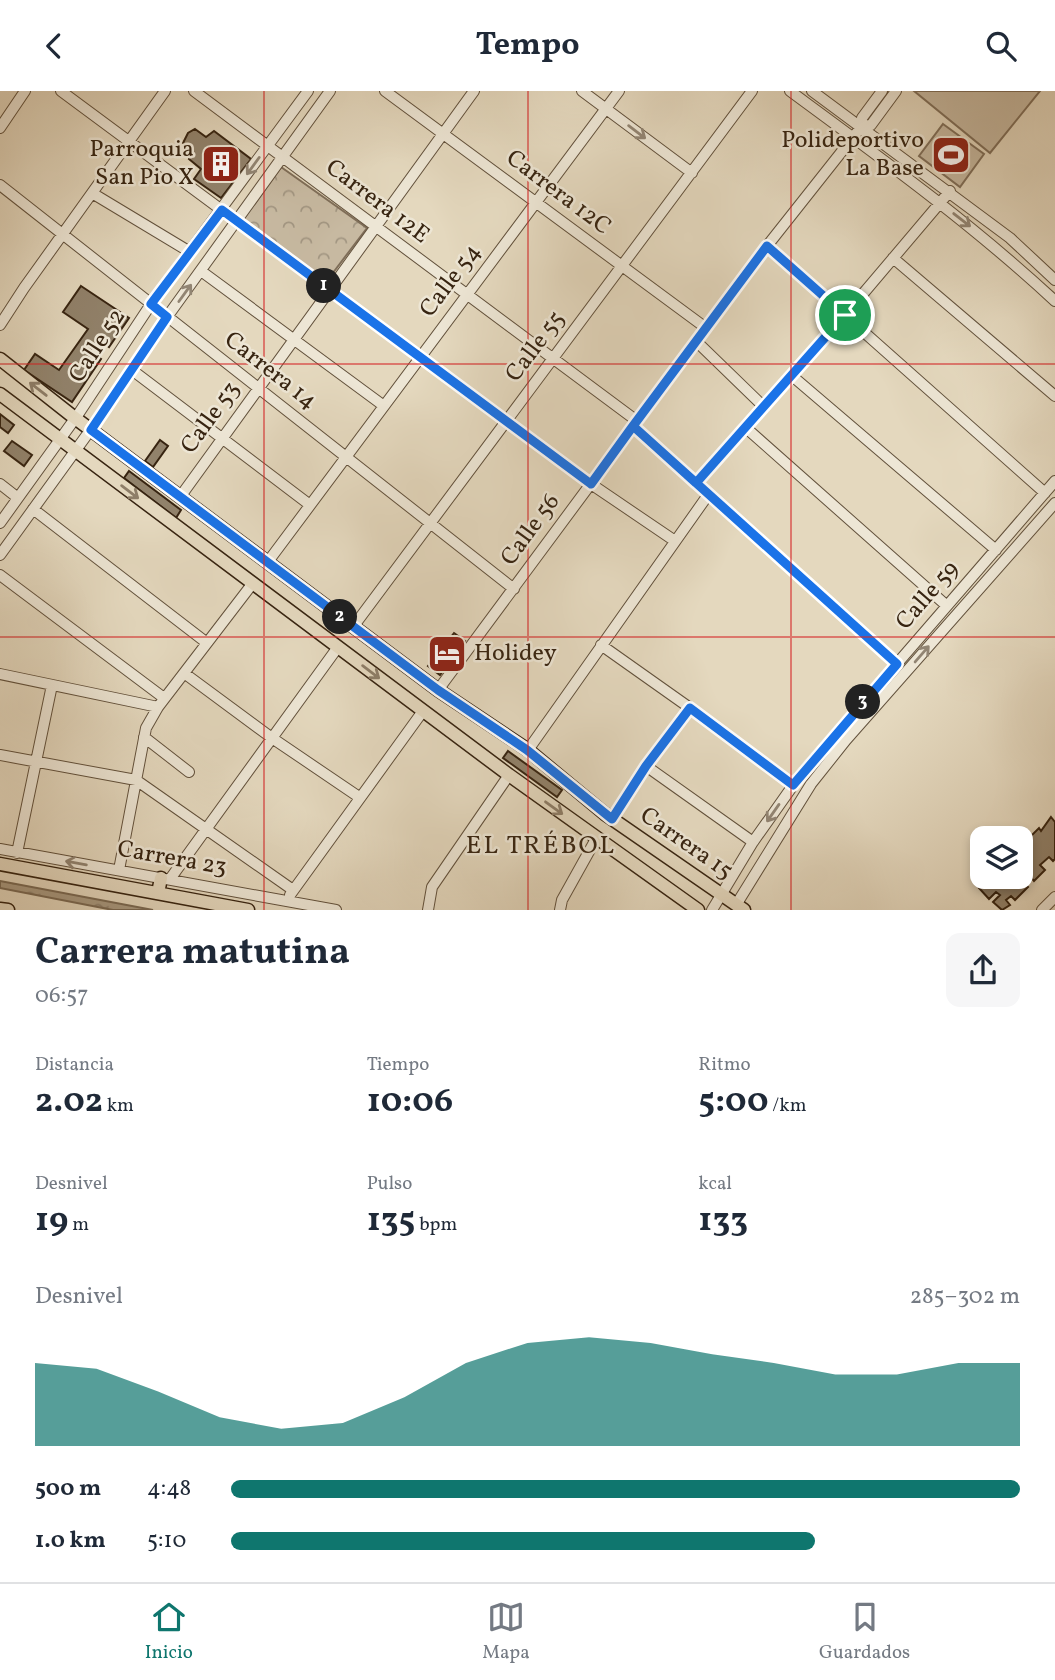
<!DOCTYPE html>
<html lang="es">
<meta charset="utf-8">
<style>
:root{--surface:#fff;--page:#f6f6f7;--text:#1f2937;--muted:#747a83;--line:#e0e1e3;--accent:#0f766e}
body{margin:0;font-family:Vollkorn,serif;background:var(--page);color:var(--text);height:100vh;display:flex;flex-direction:column;font-size:26px;white-space:nowrap}
*{box-sizing:border-box;margin:0}
p{font-size:23px;color:var(--muted)}
.icon{flex:none;width:38px;height:38px;fill:none;stroke:currentColor;stroke-width:2;stroke-linecap:round;stroke-linejoin:round}
.map{position:relative;height:819px;overflow:hidden}
.side{display:flex;flex-direction:column;background:var(--surface);flex:1}
.side>*{flex:none}
.tools{position:absolute;left:970px;top:735px;display:grid;gap:14px}
.tools a{display:grid;place-items:center;width:63px;height:63px;border-radius:14px;background:var(--surface);box-shadow:0 4px 10px #0003;font-size:35px}
.pin{position:absolute;display:grid;place-items:center;width:60px;height:60px;color:#fff;margin:-30px;border:4px solid #fff;border-radius:50%;box-shadow:0 2px 7px #0007}
.km{position:absolute;width:35px;height:35px;margin:-18px;border-radius:50%;background:#222;color:#fff;font-size:19px;line-height:35px;text-align:center}
.round{display:grid;place-items:center;flex:none;width:74px;height:74px;border-radius:14px;background:var(--page)}
.head{display:flex;align-items:center;justify-content:space-between;height:119px;padding:0 35px}
h1{font-size:38px;font-weight:700;line-height:52px}
.figures{display:grid;grid-template-columns:repeat(3,1fr);gap:10px;height:119px;padding:7px 35px}
.figures div{display:grid;align-content:center}
.figures b{font-size:35px;font-weight:700}
.figures small{font-size:19px;font-weight:400}
.figures p{font-size:19px}
.chart{height:196px;padding:14px 35px}
.chart p{display:flex;justify-content:space-between}
.chart svg{width:100%;height:126px;margin-top:7px;fill:var(--accent);opacity:.7}
ul{padding:0 35px;list-style:none;font-size:23px}
li{display:grid;grid-template-columns:112px 84px 1fr;align-items:center;height:52px}
li i{height:18px;border-radius:9px;background:var(--accent)}
header{display:flex;justify-content:space-between;align-items:center;height:91px;padding:0 35px;background:var(--surface);font-size:32px;font-weight:700}
.tabs{display:flex;justify-content:space-around;align-items:center;height:98px;border-top:2px solid var(--line);background:var(--surface);font-size:19px;color:var(--muted)}
.tabs a{display:grid;justify-items:center;gap:4px}
.tabs .on{color:var(--accent)}
.map>svg:first-child{display:block}
.park{fill:url(#park-crowns);stroke:#7f6e59;stroke-width:2}
.pitch{fill:#c7b9a1;stroke:#7f6e59;stroke-width:2}
.water{fill:url(#water-ripples);stroke:#7b6b55;stroke-width:2}
.building{fill:#91826b;stroke:#372411;stroke-width:2}
.lines{fill:none;stroke-linecap:round;stroke-linejoin:round}
.minor-casing{stroke:#62513c;stroke-width:12}
.major-casing{stroke:#372411;stroke-width:15}
.minor{stroke:#ede6d5;stroke-width:10}
.major{stroke:#e4d8be;stroke-width:12}
.oneway{stroke:#928573}
.oneway2{stroke:#8e7e68}
.route-casing{stroke:#fff;stroke-width:14}
.route{stroke:#1a73e8;stroke-width:9}
.grid{fill:none;stroke:#d62828;stroke-width:2;stroke-opacity:0.55}
.labels{text-anchor:middle;dominant-baseline:central;stroke-width:5;stroke-linejoin:round;paint-order:stroke}
.poi-label{font-size:24px;fill:#372411;stroke:#ede6d5;text-anchor:end}
.street-label{font-size:24px;fill:#372411;stroke:#ede6d5}
.neighbourhood-label{font-size:26px;letter-spacing:2px;fill:#372411;stroke:#ede6d5}
</style>
<header><svg class="icon" aria-label="back" viewBox="0 0 24 24"><path d="M15 5l-7 7 7 7"/></svg>Tempo<svg class="icon" aria-label="search" viewBox="0 0 24 24"><circle cx="10" cy="10" r="6"/><path d="M15 15l6 6"/></svg></header>
<div class="map">
<svg width="1055" height="819" viewBox="0 0 1055 819">
<defs>
<pattern id="park-crowns" width="20" height="18" patternUnits="userSpaceOnUse" patternTransform="scale(1.75)"><rect width="20" height="18" fill="#c7b9a1"/><path d="M2 6a3 3 0 1 1 6 0M12 15a3 3 0 1 1 6 0" fill="none" stroke="#a29682"/></pattern>
<pattern id="water-ripples" width="26" height="14" patternUnits="userSpaceOnUse" patternTransform="scale(1.75)"><rect width="26" height="14" fill="#a99b83"/><path d="M2 4q2-2 4 0t4 0M15 11q2-2 4 0t4 0" fill="none" stroke="#8a7e6a"/></pattern>
</defs>
<rect width="100%" height="100%" fill="#e4d8be"/>
<filter id="stains"><feTurbulence type="fractalNoise" baseFrequency=".00286" numOctaves="4"/><feColorMatrix values="0 0 0 0 .2 0 0 0 0 .09 0 0 0 0 .02 0 0 0 .5 -.17"/></filter>
<radialGradient id="worn" r=".72"><stop offset=".6" stop-color="#630" stop-opacity="0"/><stop offset="1" stop-color="#630" stop-opacity=".3"/></radialGradient>
<path class="park" d="M 281,76 L 367,137 L 326,191 L 243,129 Z"/>
<path class="pitch" d="M 914,0 L 1040,0 L 990,62 Z
M 943,33 L 984,63 L 960,96 L 919,65 Z"/>
<path class="water" d="M 0,790 L 153,819 L 113,819 L 0,797 Z"/>
<path class="building" d="M 195,38 L 206,46 L 214,40 L 251,68 L 221,107 L 194,88 L 201,78 L 189,68 L 193,61 L 183,52 L 188,42 Z
M 81,195 L 129,227 L 109,256 L 98,248 L 90,260 L 101,268 L 72,311 L 24,279 L 35,263 L 59,279 L 88,238 L 63,221 Z
M 0,323 L 14,334 L 8,342 L 0,336 Z
M 160,349 L 168,355 L 153,376 L 145,370 Z
M 12,350 L 32,364 L 24,375 L 4,360 Z
M 129,380 L 181,419 L 176,427 L 124,387 Z
M 454,542 L 465,550 L 440,584 L 428,575 Z
M 508,660 L 562,699 L 557,706 L 503,667 Z
M 1051,726 L 1055,731 L 1055,768 L 1053,770 L 1049,766 L 1040,774 L 1045,779 L 1034,790 L 1030,785 L 1023,791 L 1028,796 L 1015,809 L 1011,805 L 1006,809 L 1010,814 L 1002,819 L 993,811 L 1000,804 L 996,801 L 989,808 L 979,797 L 987,789 L 989,791 L 995,786 L 1020,786 L 1020,757 L 1024,758 L 1031,751 L 1028,748 L 1039,737 L 1041,740 Z"/>
<g class="lines">
<g class="minor-casing">
<path id="minor" d="M 61,0 L 591,393 L 675,450
M 194,0 L 637,330
M 385,0 L 706,237
M 582,0 L 692,82
M 790,0 C 881,67 972,133 1055,210
M 812,0 L 1010,147 L 1055,189
M 862,35 L 862,27 L 882,0
M 0,37 L 25,0
M 0,94 L 514,498
M 92,102 L 190,161
M 767,155 L 1045,402
M 893,167 L 1055,305
M 201,180 L 384,315
M 0,234 L 24,197 L 165,0
M 696,250 L 764,316
M 132,279 L 310,414
M 791,284 L 996,459
M 633,335 L 897,573
M 745,336 L 947,515
M 696,392 L 845,224 L 950,100
M 0,393 L 18,407
M 180,406 L 474,0
M 33,418 L 207,552
M 0,432 L 79,322 L 151,213 L 308,0
M 0,464 L 94,334 L 167,226 L 330,0
M 267,472 L 619,0
M 0,484 L 164,607
M 353,536 L 752,0
M 601,554 L 690,617 L 793,694
M 184,582 L 272,647 L 359,706
M 0,583 L 158,616
M 438,599 L 767,155 L 862,35 L 871,34 L 896,0
M 144,646 L 189,681
M 528,659 L 708,404
M 0,664 L 136,689 L 293,799
M 646,675 L 753,751
M 612,728 L 646,675 L 690,617
M 0,758 L 336,819
M 17,762 L 52,594
M 119,779 L 146,637 L 158,616 L 253,492
M 170,788 L 338,556
M 290,804 L 423,620
M 736,814 L 811,693 L 846,649 L 1055,412
M 428,819 L 432,796 L 509,684
M 560,819 L 562,809 L 596,748
M 712,819 L 753,751 L 799,686 L 1055,390
M 1042,819 L 1055,806"/>
</g>
<g class="major-casing">
<path id="major" d="M 0,268 L 71,324 L 438,599 L 528,659 L 605,723 L 744,819
M 0,303 L 509,684 L 698,819
M 0,773 L 248,819
M 158,802 L 161,787
M 0,818 L 8,819"/>
</g>
<use href="#minor" class="minor"/>
<use href="#major" class="major"/>
</g>
<defs><path id="oneway-shaft" d="M-6 0H5M1.5-3L5.5 0L1.5 3" fill="none" stroke-width="1.6" stroke-linecap="round" stroke-linejoin="round" transform="scale(1.75)"/></defs>
<g class="oneway">
<use href="#oneway-shaft" transform="translate(637 41) rotate(37)"/>
<use href="#oneway-shaft" transform="translate(253 75) rotate(126)"/>
<use href="#oneway-shaft" transform="translate(962 129) rotate(38)"/>
<use href="#oneway-shaft" transform="translate(185 202) rotate(-54)"/>
<use href="#oneway-shaft" transform="translate(922 563) rotate(-49)"/>
<use href="#oneway-shaft" transform="translate(773 722) rotate(125)"/>
<use href="#oneway-shaft" transform="translate(76 772) rotate(-170)"/>
</g>
<g class="oneway2">
<use href="#oneway-shaft" transform="translate(38 298) rotate(-142)"/>
<use href="#oneway-shaft" transform="translate(130 401) rotate(37)"/>
<use href="#oneway-shaft" transform="translate(371 581) rotate(37)"/>
<use href="#oneway-shaft" transform="translate(554 717) rotate(36)"/>
</g>
<g class="lines">
<g class="route-casing">
<path id="route" d="M 845,224 L 696,392 L 633,335 L 591,393 L 222,119 L 151,213 L 167,226 L 91,339 L 438,599 L 527,659 L 612,728 L 646,675 L 690,617 L 793,694 L 897,573 L 633,335 L 767,155 L 845,224"/>
</g>
<use href="#route" class="route"/>
</g>
<path class="grid" d="M 264,0 L 264,819M 528,0 L 528,819M 791,0 L 791,819M 0,273 L 1055,273M 0,546 L 1055,546"/>
<defs>
<g id="stadium-square" transform="scale(2.0125)"><rect x="-9" y="-9" width="18" height="18" rx="4" fill="#8f2418" stroke="#ede6d5"/><path d="M0-5a6.5 5 0 1 0 0 10a6.5 5 0 1 0 0-10ZM-3.5-1.8h7v3.6h-7Z" fill="#fff"/></g>
<g id="building-square" transform="scale(2.0125)"><rect x="-9" y="-9" width="18" height="18" rx="4" fill="#8f2418" stroke="#ede6d5"/><path d="M-4-6H4V6H1V3H-1V6H-4ZM-2.5-4.3h1.7v1.8h-1.7ZM.8-4.3h1.7v1.8H.8ZM-2.5-1h1.7V.8h-1.7ZM.8-1h1.7V.8H.8Z" fill="#fff"/></g>
<g id="hotel-square" transform="scale(2.0125)"><rect x="-9" y="-9" width="18" height="18" rx="4" fill="#8f2418" stroke="#ede6d5"/><path d="M-6-4.5h1.5V1H6V5H4.5V3h-9V5H-6ZM-4 0a1.8 1.8 0 1 1 3.6 0ZM.5 0V-2.5h3Q6-2.5 6 0Z" fill="#fff"/></g>
</defs>
<g fill-rule="evenodd">
<use href="#stadium-square" x="951" y="64"/>
<use href="#building-square" x="221" y="73"/>
<use href="#hotel-square" x="447" y="563"/>
</g>
<g class="labels">
<g class="poi-label">
<text x="924" y="50">Polideportivo<tspan x="924" dy="28">La Base</tspan></text>
<text x="194" y="59">Parroquia<tspan x="194" dy="28">San Pio X</tspan></text>
<text x="474" y="563" text-anchor="start">Holidey</text>
</g>
<g class="street-label">
<text transform="translate(558 102) rotate(37)">Carrera 12C</text>
<text transform="translate(377 111) rotate(37)">Carrera 12E</text>
<text transform="translate(451 190) rotate(-53)">Calle 54</text>
<text transform="translate(98 255) rotate(-57)">Calle 52</text>
<text transform="translate(536 256) rotate(-53)">Calle 55</text>
<text transform="translate(270 280) rotate(38)">Carrera 14</text>
<text transform="translate(211 327) rotate(-54)">Calle 53</text>
<text transform="translate(531 439) rotate(-54)">Calle 56</text>
<text transform="translate(928 505) rotate(-49)">Calle 59</text>
<text transform="translate(686 753) rotate(35)">Carrera 15</text>
<text transform="translate(172 768) rotate(10)">Carrera 23</text>
</g>
<g class="neighbourhood-label">
<text x="541" y="755">EL TRÉBOL</text>
</g>
</g>
<rect width="100%" height="100%" filter="url(#stains)"/>
<rect width="100%" height="100%" fill="url(#worn)"/>
</svg>
<div class="tools">
<a><svg class="icon" aria-label="layers" viewBox="0 0 24 24"><path d="M12 4l9 5-9 5-9-5zM3 14l9 5 9-5"/></svg></a>
</div>
<div class="pin" style="left:845px;top:224px;background:#1e9e55"><svg class="icon" aria-label="arrive" viewBox="0 0 24 24"><path d="M6 21V4h12l-3 4 3 4H6"/></svg></div>
<b class="km" style="left:324px;top:195px">1</b>
<b class="km" style="left:340px;top:526px">2</b>
<b class="km" style="left:863px;top:611px">3</b>
</div>
<section class="side">
<div class="head"><div><h1>Carrera matutina</h1><p>06:57</p></div><a class="round"><svg class="icon" aria-label="share" viewBox="0 0 24 24"><path d="M12 15V3M7 8l5-5 5 5M5 13v7h14v-7"/></svg></a></div>
<div class="figures">
<div><p>Distancia</p><b>2.02<small> km</small></b></div>
<div><p>Tiempo</p><b>10:06</b></div>
<div><p>Ritmo</p><b>5:00<small> /km</small></b></div>
</div>
<div class="figures">
<div><p>Desnivel</p><b>19<small> m</small></b></div>
<div><p>Pulso</p><b>135<small> bpm</small></b></div>
<div><p>kcal</p><b>133</b></div>
</div>
<div class="chart"><p><span>Desnivel</span>285–302 m</p>
<svg viewBox="0 0 160 44" preserveAspectRatio="none"><path d="M0 44V15L10 17L20 25L30 34L40 38L50 36L60 27L70 15L80 8L90 6L100 8L110 12L120 15L130 19L140 19L150 15L160 15V44z"/></svg>
</div>
<ul>
<li><b>500 m</b>4:48<i style="width:100%"></i></li>
<li><b>1.0 km</b>5:10<i style="width:74%"></i></li>
</ul>
</section>
<nav class="tabs">
<a class="on"><svg class="icon" aria-label="home" viewBox="0 0 24 24"><path d="M3 11l9-7 9 7M6 9v11h12V9"/></svg>Inicio</a>
<a><svg class="icon" aria-label="map" viewBox="0 0 24 24"><path d="M3 6l6-2 6 2 6-2v14l-6 2-6-2-6 2zM9 4v14M15 6v14"/></svg>Mapa</a>
<a><svg class="icon" aria-label="saved" viewBox="0 0 24 24"><path d="M7 4h10v16l-5-4-5 4z"/></svg>Guardados</a>
</nav>
